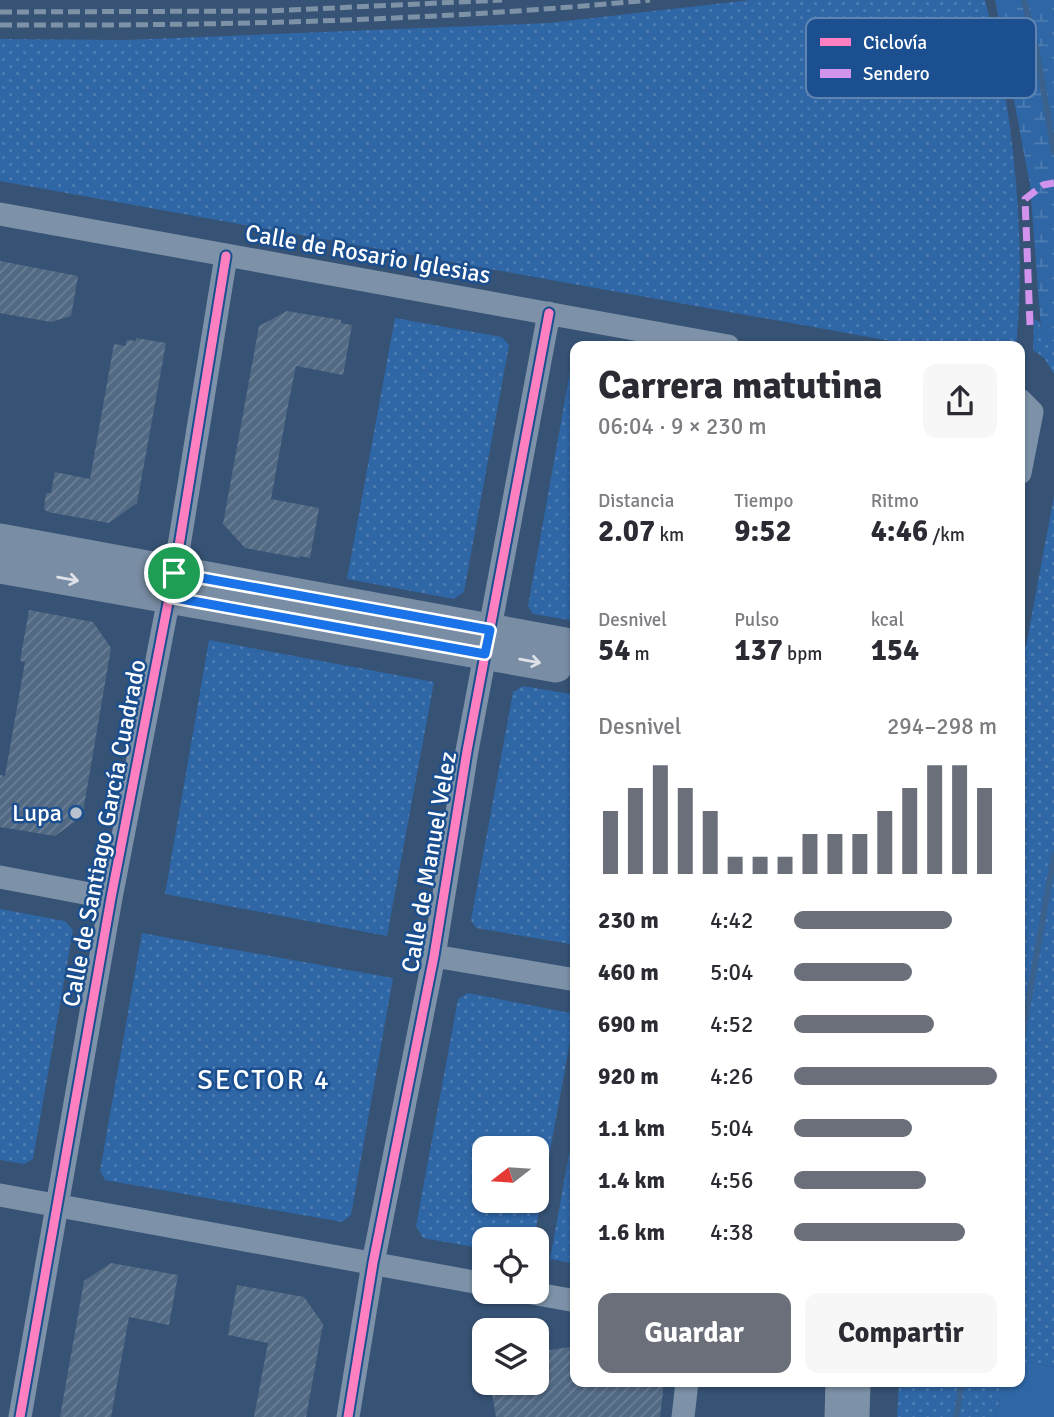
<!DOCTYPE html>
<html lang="es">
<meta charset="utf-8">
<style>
:root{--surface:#fff;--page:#f7f7f7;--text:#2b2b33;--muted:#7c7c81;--accent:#6b6f79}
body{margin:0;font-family:Signika,sans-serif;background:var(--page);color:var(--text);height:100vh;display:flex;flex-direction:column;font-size:26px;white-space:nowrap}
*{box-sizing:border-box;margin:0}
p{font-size:23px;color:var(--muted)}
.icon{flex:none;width:38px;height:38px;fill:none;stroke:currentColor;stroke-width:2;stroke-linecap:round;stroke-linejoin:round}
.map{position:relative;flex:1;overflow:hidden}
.details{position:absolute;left:570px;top:341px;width:455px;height:1046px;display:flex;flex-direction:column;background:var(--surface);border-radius:14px;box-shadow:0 2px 5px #0004}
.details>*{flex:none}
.needle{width:46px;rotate:253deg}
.controls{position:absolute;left:472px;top:1136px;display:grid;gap:14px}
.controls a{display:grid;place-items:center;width:77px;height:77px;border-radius:14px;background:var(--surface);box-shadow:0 2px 5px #0004;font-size:35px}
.pin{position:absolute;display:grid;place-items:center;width:60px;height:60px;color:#fff;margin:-30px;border:4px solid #fff;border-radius:50%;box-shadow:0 2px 7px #0007}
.round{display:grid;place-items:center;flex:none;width:74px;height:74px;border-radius:14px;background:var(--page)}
.summary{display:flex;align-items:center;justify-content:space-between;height:119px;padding:0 28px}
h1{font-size:38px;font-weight:700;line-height:52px}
.figures{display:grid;grid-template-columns:repeat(3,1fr);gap:10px;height:119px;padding:7px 28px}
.figures div{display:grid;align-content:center}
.figures b{font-size:30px;font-weight:700}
.figures small{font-size:19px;font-weight:400}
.figures p{font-size:19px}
.chart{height:196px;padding:14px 28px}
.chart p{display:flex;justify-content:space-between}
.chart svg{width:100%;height:126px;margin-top:7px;stroke:var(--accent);stroke-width:6}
.primary-button{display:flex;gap:14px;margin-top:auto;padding:14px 28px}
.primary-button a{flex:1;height:80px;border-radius:14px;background:var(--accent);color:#fff;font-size:28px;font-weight:700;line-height:80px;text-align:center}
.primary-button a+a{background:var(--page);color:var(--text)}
ul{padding:0 28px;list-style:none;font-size:23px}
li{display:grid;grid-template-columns:112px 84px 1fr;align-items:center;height:52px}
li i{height:18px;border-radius:9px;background:var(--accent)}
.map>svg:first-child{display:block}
.grass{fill:url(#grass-dots);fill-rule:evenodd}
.wetland{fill:url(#wetland-marsh)}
.garden{fill:#2f66a5}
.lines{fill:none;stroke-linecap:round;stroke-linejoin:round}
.stream{stroke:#3b618d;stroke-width:6}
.building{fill:url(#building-hatch)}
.minor{stroke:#7d92a8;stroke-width:23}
.secondary{stroke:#798da4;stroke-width:33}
.rail{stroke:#7e92a7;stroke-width:5;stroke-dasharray:12 5;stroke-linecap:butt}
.quiet{stroke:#d193ec;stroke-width:7;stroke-dasharray:14 7;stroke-linecap:butt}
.cycleway-casing{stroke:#1b4f8f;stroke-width:13}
.cycleway{stroke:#ff80c0;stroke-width:9}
.oneway{stroke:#dee2e8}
.route-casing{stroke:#fff;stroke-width:14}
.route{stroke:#1a73e8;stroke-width:9}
.poi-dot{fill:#b9c2ce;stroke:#1b4f8f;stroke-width:2.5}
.labels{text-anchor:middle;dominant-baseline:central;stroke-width:5;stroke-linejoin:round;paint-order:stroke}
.street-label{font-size:24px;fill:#fff;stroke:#1b4f8f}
.poi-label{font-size:24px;fill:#fff;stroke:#1b4f8f;text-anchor:end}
.quarter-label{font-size:28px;letter-spacing:2px;fill:#fff;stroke:#1b4f8f}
.key{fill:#1b4f8f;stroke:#5f84b1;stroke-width:2}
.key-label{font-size:19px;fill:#fff}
</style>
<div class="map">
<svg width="1054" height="1417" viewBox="0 0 1054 1417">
<defs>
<pattern id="grass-dots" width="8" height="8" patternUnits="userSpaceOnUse" patternTransform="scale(1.75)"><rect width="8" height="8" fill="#2f66a5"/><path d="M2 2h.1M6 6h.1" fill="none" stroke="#4e7db2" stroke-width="1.8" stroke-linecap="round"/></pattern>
<pattern id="wetland-marsh" width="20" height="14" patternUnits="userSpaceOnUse" patternTransform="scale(1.75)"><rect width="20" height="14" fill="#2f66a5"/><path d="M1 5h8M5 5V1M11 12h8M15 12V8" fill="none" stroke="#4e7db2"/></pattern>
<pattern id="building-hatch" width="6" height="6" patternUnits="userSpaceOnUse" patternTransform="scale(1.75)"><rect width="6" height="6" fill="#526984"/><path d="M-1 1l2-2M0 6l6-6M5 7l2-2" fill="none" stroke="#6c8096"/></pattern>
</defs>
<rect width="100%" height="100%" fill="#365274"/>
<path class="grass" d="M 750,0 L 985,0 C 1013,105 1027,238 1016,346 L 919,346 L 0,181 L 0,39 L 126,40 L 549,23 Z
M 395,318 L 502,337 L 509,345 L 464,592 L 454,599 L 347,579 Z
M 1034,319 L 1040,322 L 1041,329 L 1054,340 L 1054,374 L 1044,358 L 1033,350 Z
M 576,354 L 576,621 L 533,614 L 528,606 L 573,355 Z
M 1054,496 L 1054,1367 L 1020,1361 L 1020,678 Z
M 209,640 L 434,682 L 387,936 L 165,894 Z
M 523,686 L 576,695 L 576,945 L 476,928 L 471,920 L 513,692 Z
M 0,909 L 65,921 L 73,930 L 33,1159 L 24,1164 L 0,1160 Z
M 142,933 L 393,978 L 351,1215 L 342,1222 L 105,1180 L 100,1171 Z
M 468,993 L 575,1014 L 534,1239 L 485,1239 L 485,1249 L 423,1238 L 416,1226 L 458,999 ZM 485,1148 L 537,1148 L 537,1200 L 485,1200 Z
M 576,1116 L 576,1264 L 550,1259 Z
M 899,1383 L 1003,1383 L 996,1417 L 897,1417 Z"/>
<path class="wetland" d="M 995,0 L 1054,0 L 1054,340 L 1041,329 L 1030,185 Z"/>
<path class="garden" d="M 1020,1361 L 1054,1367 L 1054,1417 L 996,1417 L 1003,1383 L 1020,1382 Z"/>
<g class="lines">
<path class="stream" d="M 1024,0 L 1037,53 L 1054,152
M 1020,1049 L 1054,855
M 956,1417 L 962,1382"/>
</g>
<path class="building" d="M 0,261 L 78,276 L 71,316 L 51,322 L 0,313 Z
M 287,311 L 341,320 L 341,323 L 352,325 L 343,375 L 296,366 L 288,405 L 271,499 L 319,508 L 310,558 L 300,556 L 299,558 L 245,548 L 223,524 L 259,326 Z
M 136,338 L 166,343 L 137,503 L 109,523 L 48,512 L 44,509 L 46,493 L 51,493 L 55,472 L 90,479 L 114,344 L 125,346 L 127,340 L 136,341 Z
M 29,610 L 93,622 L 111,648 L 83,812 L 80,818 L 55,836 L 0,827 L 0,775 L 5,776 L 25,662 L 20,661 Z
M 111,1263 L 178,1275 L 169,1325 L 129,1317 L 111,1417 L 60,1417 L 84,1281 Z
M 237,1285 L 304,1297 L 323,1324 L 306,1417 L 254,1417 L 268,1343 L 228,1335 Z
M 576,1346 L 576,1382 L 664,1382 L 660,1417 L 496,1417 L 490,1382 L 537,1382 L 537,1352 Z"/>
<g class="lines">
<path class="minor" d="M 0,214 L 728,346
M 1020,400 L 1032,412 L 1020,473
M 0,877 L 111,898
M 434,956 L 576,980
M 0,1195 L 485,1284
M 526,1292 L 576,1301
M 20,1417 L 111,898 L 179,546 L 226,256
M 348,1417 L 373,1263 L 434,956 L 467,751 L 549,313
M 683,1417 L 687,1382
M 836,1417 L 837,1382
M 858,1417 L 859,1382"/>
<path class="secondary" d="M 0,540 L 576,646
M 0,567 L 556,666"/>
<path class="rail" d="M 0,12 L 269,11 L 502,0
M 0,25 C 216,26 435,21 650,0"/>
<path class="quiet" d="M 1030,325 L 1025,199 L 1043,185 L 1054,183"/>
<g class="cycleway-casing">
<path id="cycleway" d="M 20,1417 L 111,898 L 179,546 L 226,256
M 348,1417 L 373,1263 L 434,956 L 467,751 L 549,313"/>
</g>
<use href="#cycleway" class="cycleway"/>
</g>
<defs><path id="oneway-shaft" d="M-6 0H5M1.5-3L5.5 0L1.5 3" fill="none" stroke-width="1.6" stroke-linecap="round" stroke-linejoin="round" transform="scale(1.75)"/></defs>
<g class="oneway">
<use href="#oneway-shaft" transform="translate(68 579) rotate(10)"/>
<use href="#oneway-shaft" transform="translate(530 661) rotate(10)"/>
</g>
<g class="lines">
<g class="route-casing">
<path id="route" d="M 174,573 L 490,630 L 485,654 L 170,597 Z"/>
</g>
<use href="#route" class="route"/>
</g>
<circle class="poi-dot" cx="76" cy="813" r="7"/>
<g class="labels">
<g class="street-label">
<text transform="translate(368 254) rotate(10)">Calle de Rosario Iglesias</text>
<text transform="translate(104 833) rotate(-79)">Calle de Santiago García Cuadrado</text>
<text transform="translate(429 862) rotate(-80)">Calle de Manuel Velez</text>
</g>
<g class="poi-label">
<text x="62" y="813">Lupa</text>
</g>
<g class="quarter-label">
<text x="264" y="1080">SECTOR 4</text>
</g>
</g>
<rect x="806" y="18" width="230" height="80" rx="10" class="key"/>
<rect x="820" y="38" width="31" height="8" fill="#ff80c0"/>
<rect x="820" y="69" width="31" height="9" fill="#d193ec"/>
<g class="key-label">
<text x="863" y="49">Ciclovía</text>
<text x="863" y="80">Sendero</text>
</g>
</svg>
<div class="controls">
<a><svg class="needle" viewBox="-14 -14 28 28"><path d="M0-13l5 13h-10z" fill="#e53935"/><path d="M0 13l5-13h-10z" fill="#7c7c81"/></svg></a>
<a><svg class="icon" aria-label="locate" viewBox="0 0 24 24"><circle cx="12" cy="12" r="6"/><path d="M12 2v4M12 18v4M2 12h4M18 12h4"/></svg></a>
<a><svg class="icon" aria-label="layers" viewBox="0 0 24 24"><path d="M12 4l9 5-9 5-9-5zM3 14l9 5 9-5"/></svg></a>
</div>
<div class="pin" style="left:174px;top:573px;background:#1e9e55"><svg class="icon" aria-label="arrive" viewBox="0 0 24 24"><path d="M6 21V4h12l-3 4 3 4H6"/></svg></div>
<section class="details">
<div class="summary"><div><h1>Carrera matutina</h1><p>06:04 · 9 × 230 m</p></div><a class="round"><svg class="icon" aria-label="share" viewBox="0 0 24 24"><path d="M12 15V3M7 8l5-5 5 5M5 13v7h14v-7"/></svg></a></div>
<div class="figures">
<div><p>Distancia</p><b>2.07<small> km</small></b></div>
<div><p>Tiempo</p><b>9:52</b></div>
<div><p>Ritmo</p><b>4:46<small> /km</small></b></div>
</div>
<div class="figures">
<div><p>Desnivel</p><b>54<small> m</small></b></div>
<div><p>Pulso</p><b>137<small> bpm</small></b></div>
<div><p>kcal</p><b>154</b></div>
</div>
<div class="chart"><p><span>Desnivel</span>294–298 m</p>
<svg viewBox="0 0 160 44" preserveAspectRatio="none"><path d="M5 44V22M15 44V14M25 44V6M35 44V14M45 44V22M55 44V38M65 44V38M75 44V38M85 44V30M95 44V30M105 44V30M115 44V22M125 44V14M135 44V6M145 44V6M155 44V14"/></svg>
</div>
<ul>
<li><b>230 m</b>4:42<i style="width:78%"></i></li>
<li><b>460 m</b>5:04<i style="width:58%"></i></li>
<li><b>690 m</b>4:52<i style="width:69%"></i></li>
<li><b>920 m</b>4:26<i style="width:100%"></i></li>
<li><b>1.1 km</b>5:04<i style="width:58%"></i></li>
<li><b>1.4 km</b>4:56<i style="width:65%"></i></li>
<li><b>1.6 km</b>4:38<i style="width:84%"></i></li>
</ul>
<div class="primary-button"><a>Guardar</a><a>Compartir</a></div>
</section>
</div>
